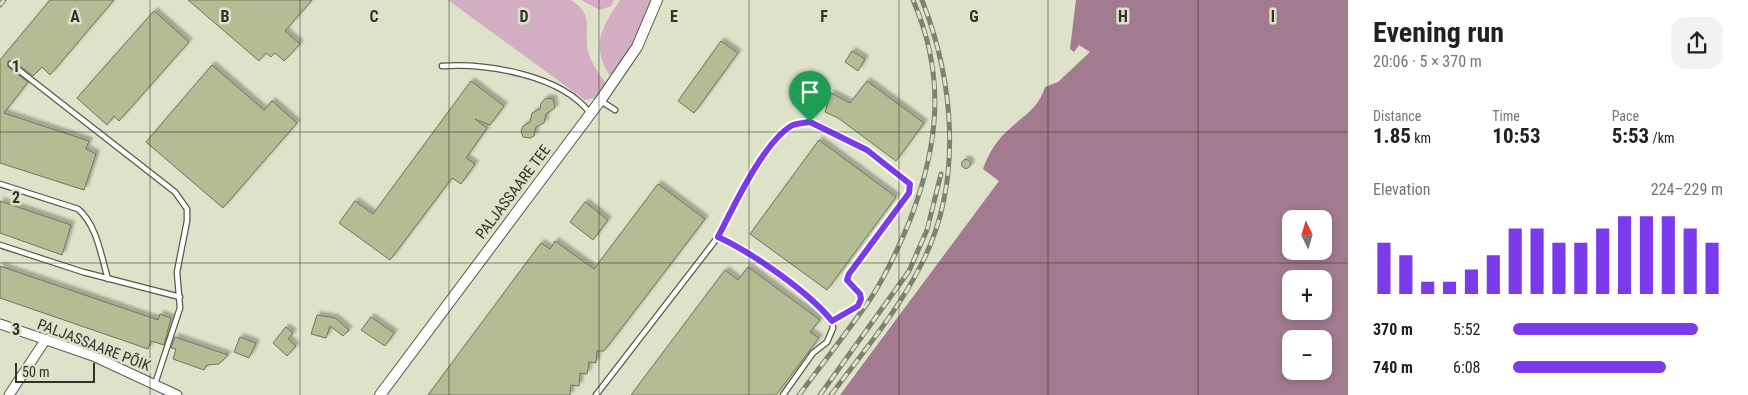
<!DOCTYPE html>
<meta charset="utf-8">
<style>
:root{--surface:#fff;--page:#f2f2f2;--text:#202124;--muted:#757577;--accent:#7c3aed}
body{margin:0;font-family:"Roboto Condensed",sans-serif;background:var(--page);color:var(--text);height:100vh;display:flex;flex-direction:column;font-size:19px;white-space:nowrap}
*{box-sizing:border-box;margin:0}
p{font-size:16px;color:var(--muted)}
.icon{flex:none;width:28px;height:28px;fill:none;stroke:currentColor;stroke-width:2;stroke-linecap:round;stroke-linejoin:round}
.map{position:relative;flex:1;overflow:hidden}
.drawer{display:flex;flex-direction:column;background:var(--surface);width:400px}
.drawer>*{flex:none}
.needle{width:32px;rotate:355deg}
.controls{position:absolute;left:1282px;top:210px;display:grid;gap:10px}
.controls a{display:grid;place-items:center;width:50px;height:50px;border-radius:10px;background:var(--surface);box-shadow:0 2px 8px #0003;font-size:25px}
.scale{position:absolute;left:15px;bottom:12px;width:80px;box-sizing:border-box;padding-left:5px;border:2px solid #303329;border-top:0;font-size:14px;line-height:18px;white-space:nowrap;color:#303329;-webkit-text-stroke:4px #dde2c9;paint-order:stroke}
.pin{position:absolute;display:grid;place-items:center;width:42px;height:42px;color:#fff;margin:-51px -21px;border-radius:50% 50% 50% 0;rotate:-45deg;box-shadow:0 0 5px #0007}
.pin .icon{rotate:45deg}
.round{display:grid;place-items:center;flex:none;width:52px;height:52px;border-radius:15px;background:var(--page)}
.head{display:flex;align-items:center;justify-content:space-between;height:85px;padding:0 25px}
h1{font-size:28px;font-weight:700;line-height:38px}
.stats{display:grid;grid-template-columns:repeat(3,1fr);gap:8px;height:85px;padding:5px 25px}
.stats div{display:grid;align-content:center}
.stats b{font-size:21px;font-weight:700}
.stats small{font-size:14px;font-weight:400}
.stats p{font-size:14px}
.chart{height:140px;padding:10px 25px}
.chart p{display:flex;justify-content:space-between}
.chart svg{width:100%;height:90px;margin-top:5px;stroke:var(--accent);stroke-width:6}
ul{padding:0 25px;list-style:none;font-size:16px}
li{display:grid;grid-template-columns:80px 60px 1fr;align-items:center;height:38px}
li i{height:12px;border-radius:6px;background:var(--accent)}
main{display:flex;flex:1;min-height:0}
.map>svg:first-child{display:block}
.green{fill:#d3adc1}
.water{fill:#a27b90;fill-rule:evenodd}
.building{fill:#b4bc93;stroke:#70745d;filter:url(#shadow)}
.lines{fill:none;stroke-linecap:round;stroke-linejoin:round}
.service-casing{stroke:#575b45;stroke-width:7}
.minor-casing{stroke:#575b45;stroke-width:11}
.tertiary-casing{stroke:#575b45;stroke-width:12}
.service{stroke:#fff;stroke-width:4.5}
.minor{stroke:#fff;stroke-width:9}
.tertiary{stroke:#fff;stroke-width:10}
.rail-casing{stroke:#7e8271;stroke-width:5}
.rail{stroke:#dde2c9;stroke-width:3;stroke-dasharray:9;stroke-linecap:butt}
.route-casing{stroke:#fff;stroke-width:10}
.route{stroke:#7c3aed;stroke-width:6}
.grid{fill:none;stroke:#303329;stroke-width:1;stroke-opacity:0.55}
.labels{text-anchor:middle;dominant-baseline:central;stroke-width:5;stroke-linejoin:round;paint-order:stroke}
.street-label{font-size:15px;fill:#303329;stroke:#dde2c9}
.grid-label{font-size:16px;text-anchor:middle;font-weight:bold;fill:#303329;stroke:#dde2c9;stroke-width:5;stroke-linejoin:round;paint-order:stroke}
</style>
<main>
<div class="map">
<svg width="1348" height="395" viewBox="0 0 1348 395">
<defs>
<filter id="shadow"><feDropShadow dx="3.5" dy="-3.5" stdDeviation="1" flood-color="#0004"/></filter>
</defs>
<rect width="100%" height="100%" fill="#dde2c9"/>
<path class="green" d="M 448,0 L 571,0 C 593,15 585,23 587,45 C 587,56 599,75 606,83 L 596,98 L 585,100 Z
M 581,0 L 614,0 L 611,6 L 600,10 Z
M 620,0 L 650,0 C 650,24 623,57 611,77 C 590,45 601,29 620,0 Z"/>
<path class="water" d="M 1076,0 L 1348,0 L 1348,395 L 840,395 L 999,181 L 983,169 C 988,155 995,143 1005,133 C 1022,116 1038,110 1045,87 L 1058,82 L 1090,52 L 1079,45 L 1074,52 L 1070,49 ZM 1291,219 L 1324,219 L 1324,251 L 1291,251 ZM 1291,279 L 1324,279 L 1324,311 L 1291,311 ZM 1291,339 L 1324,339 L 1324,371 L 1291,371 Z"/>
<path class="building" d="M 50,0 L 114,0 L 50,75 L 42,67 L 33,76 L 14,61 L 8,61 L 8,67 L 28,82 L 4,113 L 89,141 L 86,149 L 96,154 L 84,190 L 0,163 L 0,60 Z
M 188,0 L 312,0 L 285,31 L 300,44 L 284,61 L 275,53 L 271,57 L 266,53 L 259,61 Z
M 154,11 L 189,42 L 119,121 L 114,116 L 107,125 L 77,98 Z
M 721,41 L 738,53 L 694,113 L 678,101 Z
M 852,51 L 865,59 L 858,71 L 845,62 Z
M 212,65 L 264,110 L 272,101 L 297,123 L 223,208 L 146,142 Z
M 471,81 L 504,106 L 490,125 L 475,119 L 487,128 L 466,158 L 475,164 L 461,184 L 452,178 L 390,260 L 339,223 L 355,201 L 373,214 Z
M 867,81 L 924,123 L 896,161 L 838,118 L 825,112 L 831,93 L 850,103 Z
M 546,98 L 553,99 L 555,108 L 546,114 L 544,123 L 536,127 L 534,136 L 530,138 L 523,137 L 521,131 L 523,126 L 530,122 L 532,113 L 540,109 L 541,103 Z
M 819,140 L 896,197 L 827,290 L 750,234 Z
M961.5 164a4.5 4.5 0 1 1 9 0a4.5 4.5 0 1 1-9 0Z
M 658,184 L 705,219 L 604,351 L 597,351 L 596,363 L 589,362 L 587,374 L 580,373 L 579,386 L 571,385 L 570,395 L 428,395 L 541,243 L 550,249 L 555,241 L 594,269 Z
M 0,201 L 71,225 L 62,255 L 0,233 Z
M 585,202 L 608,220 L 593,240 L 570,222 Z
M 0,266 L 158,320 L 160,314 L 171,318 L 164,345 L 151,341 L 148,349 L 0,298 Z
M 748,267 L 820,320 L 810,332 L 819,338 L 776,395 L 631,395 L 725,270 L 738,280 Z
M 317,315 L 335,318 L 349,330 L 343,336 L 330,326 L 326,338 L 311,334 Z
M 371,317 L 394,333 L 385,346 L 361,330 Z
M 286,327 L 293,333 L 288,339 L 296,346 L 287,356 L 273,343 Z
M 175,337 L 228,355 L 219,364 L 207,365 L 204,370 L 173,359 L 176,349 L 171,348 Z
M 240,337 L 256,343 L 249,358 L 234,352 Z"/>
<g class="lines">
<g class="service-casing">
<path id="service" d="M 11,64 L 175,192 L 187,209 L 187,221 L 177,272 L 180,308 L 155,384
M 442,66 C 487,63 561,75 590,113
M 601,101 L 615,110
M 0,184 L 78,209 C 97,225 101,256 108,279
M 718,237 L 739,246 L 820,306 L 832,321 L 833,328 L 827,342 L 813,353 L 783,395
M 0,245 L 83,272 L 180,297
M 596,395 L 718,237 L 740,193 L 773,143 L 791,126 L 810,122 L 824,127 L 867,150 L 910,185 L 909,193 L 849,274 L 847,280 L 860,294 L 861,299 L 858,306 L 832,321"/>
</g>
<g class="minor-casing">
<path id="minor" d="M 0,324 L 93,356 L 177,395
M 9,395 L 46,339"/>
</g>
<g class="tertiary-casing">
<path id="tertiary" d="M 380,395 L 600,101 L 637,47 L 657,0"/>
</g>
<use href="#service" class="service"/>
<use href="#minor" class="minor"/>
<use href="#tertiary" class="tertiary"/>
<g class="rail-casing">
<path id="rail" d="M 0,5 L 4,0
M 799,395 C 823,363 848,331 871,298 C 887,273 899,247 910,220 C 939,144 946,76 913,0
M 820,395 L 909,271 L 927,230 L 941,174
M 831,395 C 863,352 899,310 923,261 C 963,181 954,81 922,0"/>
</g>
<use href="#rail" class="rail"/>
</g>
<g class="lines">
<g class="route-casing">
<path id="route" d="M 810,122 L 867,150 L 910,184 L 909,193 L 849,274 L 847,280 L 860,294 L 861,299 L 858,306 L 832,321 C 809,292 751,252 718,237 C 733,208 763,143 791,126 C 796,123 804,123 810,122 Z"/>
</g>
<use href="#route" class="route"/>
</g>
<path class="grid" d="M 150,0 L 150,395M 300,0 L 300,395M 449,0 L 449,395M 599,0 L 599,395M 749,0 L 749,395M 899,0 L 899,395M 1048,0 L 1048,395M 1198,0 L 1198,395M 0,132 L 1348,132M 0,263 L 1348,263"/>
<g class="labels">
<g class="street-label">
<text transform="translate(513 192) rotate(-53)">PALJASSAARE TEE</text>
<text transform="translate(94 345) rotate(21)">PALJASSAARE PÕIK</text>
</g>
</g>
<g class="grid-label">
<text x="75" y="22">A</text>
<text x="225" y="22">B</text>
<text x="374" y="22">C</text>
<text x="524" y="22">D</text>
<text x="674" y="22">E</text>
<text x="824" y="22">F</text>
<text x="974" y="22">G</text>
<text x="1123" y="22">H</text>
<text x="1273" y="22">I</text>
<text x="16" y="72">1</text>
<text x="16" y="203">2</text>
<text x="16" y="335">3</text>
</g>
</svg>
<div class="controls">
<a><svg class="needle" viewBox="-14 -14 28 28"><path d="M0-13l5 13h-10z" fill="#e53935"/><path d="M0 13l5-13h-10z" fill="#757577"/></svg></a>
<a>+</a>
<a>−</a>
</div>
<div class="scale">50 m</div>
<div class="pin" style="left:810px;top:122px;background:#1e9e55"><svg class="icon" aria-label="arrive" viewBox="0 0 24 24"><path d="M6 21V4h12l-3 4 3 4H6"/></svg></div>
</div>
<section class="drawer">
<div class="head"><div><h1>Evening run</h1><p>20:06 · 5 × 370 m</p></div><a class="round"><svg class="icon" aria-label="share" viewBox="0 0 24 24"><path d="M12 15V3M7 8l5-5 5 5M5 13v7h14v-7"/></svg></a></div>
<div class="stats">
<div><p>Distance</p><b>1.85<small> km</small></b></div>
<div><p>Time</p><b>10:53</b></div>
<div><p>Pace</p><b>5:53<small> /km</small></b></div>
</div>
<div class="chart"><p><span>Elevation</span>224–229 m</p>
<svg viewBox="0 0 160 44" preserveAspectRatio="none"><path d="M5 44V19M15 44V25M25 44V38M35 44V38M45 44V32M55 44V25M65 44V12M75 44V12M85 44V19M95 44V19M105 44V12M115 44V6M125 44V6M135 44V6M145 44V12M155 44V19"/></svg>
</div>
<ul>
<li><b>370 m</b>5:52<i style="width:88%"></i></li>
<li><b>740 m</b>6:08<i style="width:73%"></i></li>
</ul>
</section>
</main>
